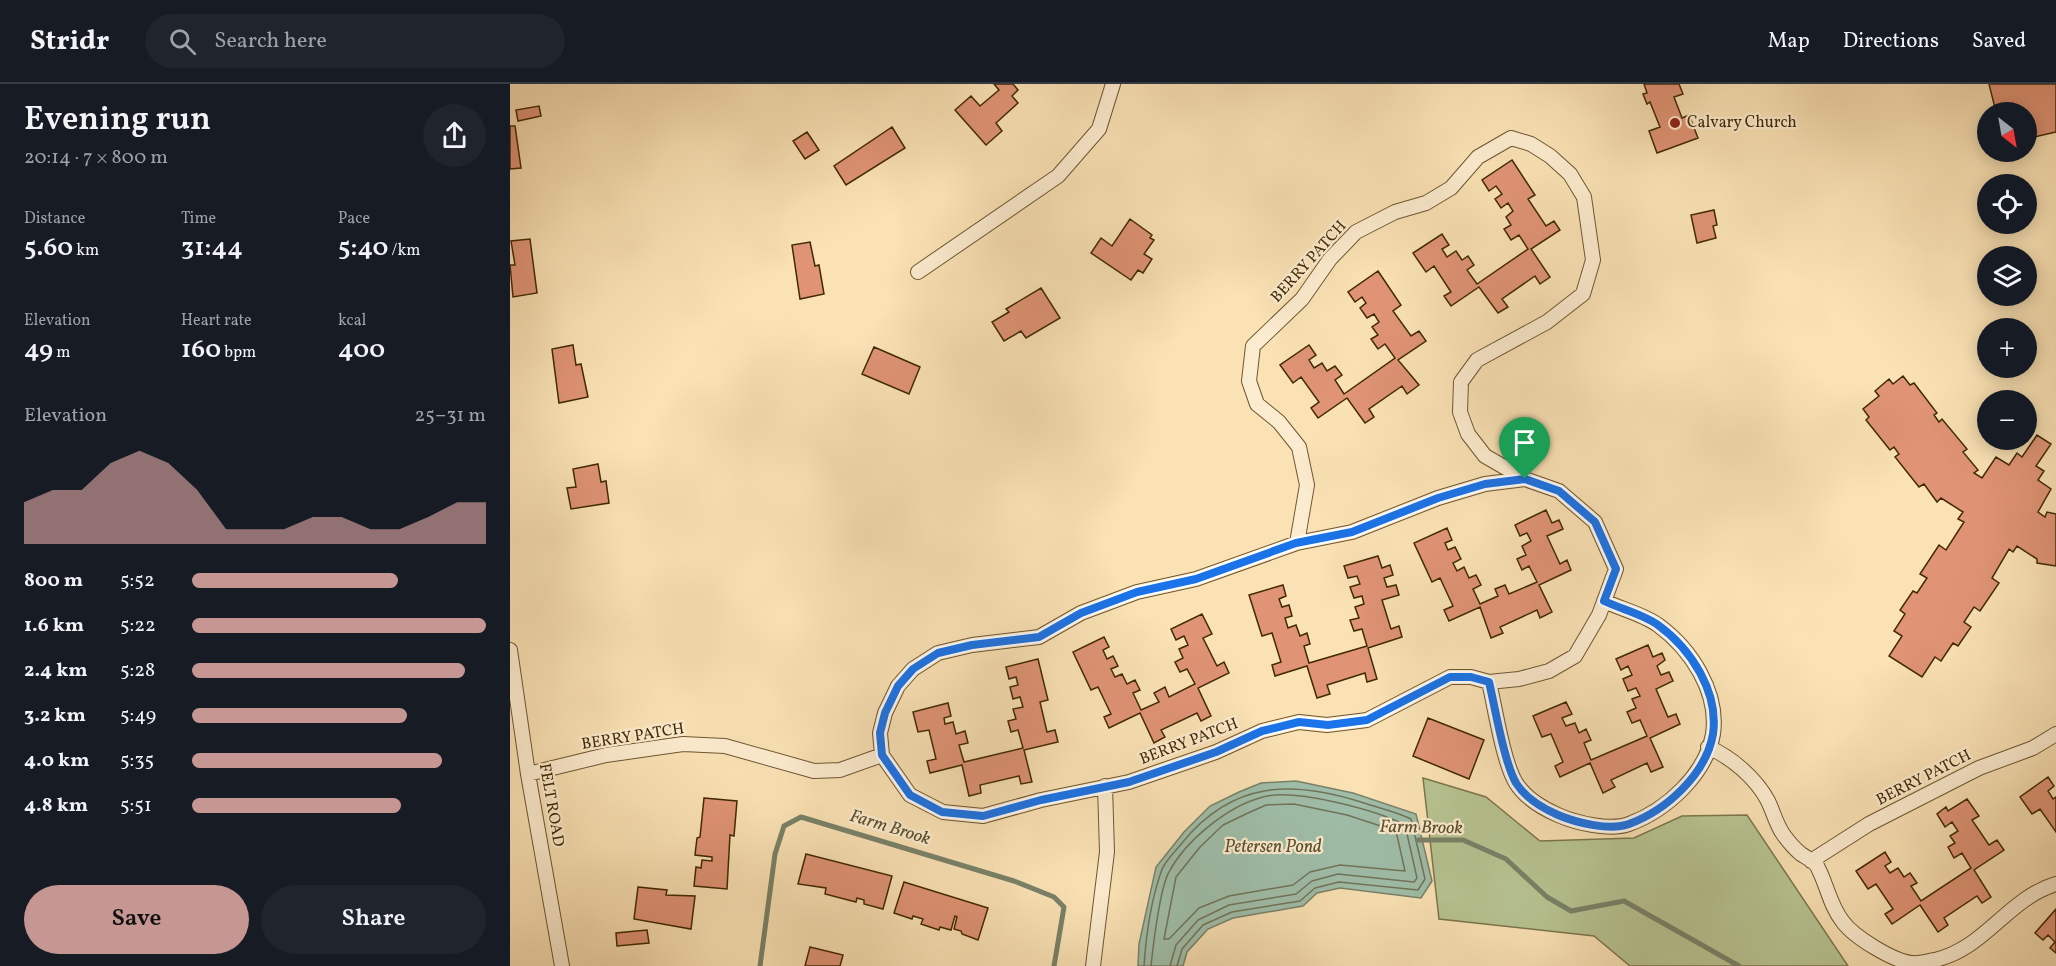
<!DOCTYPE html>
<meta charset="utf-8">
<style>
:root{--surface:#171b24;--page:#20242c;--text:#f1f3f6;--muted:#9ea1a6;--line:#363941;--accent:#c59692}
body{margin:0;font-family:Vollkorn,serif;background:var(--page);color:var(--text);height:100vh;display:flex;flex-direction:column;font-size:22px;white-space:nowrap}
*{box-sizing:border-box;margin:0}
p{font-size:20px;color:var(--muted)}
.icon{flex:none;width:33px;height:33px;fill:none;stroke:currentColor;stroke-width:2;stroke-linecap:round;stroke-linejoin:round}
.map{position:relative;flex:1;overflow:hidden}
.side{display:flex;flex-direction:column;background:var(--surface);width:510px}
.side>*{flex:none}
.needle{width:39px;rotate:149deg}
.tools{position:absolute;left:1467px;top:18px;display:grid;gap:12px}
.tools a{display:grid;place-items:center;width:60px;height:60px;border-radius:50%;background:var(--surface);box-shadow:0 3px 15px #0003;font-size:30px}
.pin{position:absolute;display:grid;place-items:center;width:51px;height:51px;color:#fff;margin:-62px -26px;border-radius:50% 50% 50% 0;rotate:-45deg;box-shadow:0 0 6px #0007}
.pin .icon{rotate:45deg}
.round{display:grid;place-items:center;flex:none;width:63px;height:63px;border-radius:32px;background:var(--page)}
.headline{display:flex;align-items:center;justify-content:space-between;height:102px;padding:0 24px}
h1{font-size:33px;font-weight:600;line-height:45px}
.figures{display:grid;grid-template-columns:repeat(3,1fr);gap:9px;height:102px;padding:6px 24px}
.figures div{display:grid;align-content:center}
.figures b{font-size:26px;font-weight:600}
.figures small{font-size:16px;font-weight:400}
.figures p{font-size:16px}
.chart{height:168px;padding:12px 24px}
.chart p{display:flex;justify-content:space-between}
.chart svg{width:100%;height:108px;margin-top:6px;fill:var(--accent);opacity:.7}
.cta{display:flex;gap:12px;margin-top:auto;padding:12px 24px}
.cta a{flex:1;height:69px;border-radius:36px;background:var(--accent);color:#111;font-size:24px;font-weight:600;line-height:69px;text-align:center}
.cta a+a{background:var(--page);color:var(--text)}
ul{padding:0 24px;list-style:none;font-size:20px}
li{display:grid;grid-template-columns:96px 72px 1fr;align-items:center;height:45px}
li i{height:15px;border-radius:8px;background:var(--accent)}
header{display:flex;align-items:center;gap:36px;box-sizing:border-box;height:84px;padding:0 30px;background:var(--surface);border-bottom:2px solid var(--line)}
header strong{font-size:28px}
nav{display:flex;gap:33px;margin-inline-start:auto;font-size:21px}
.search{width:420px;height:54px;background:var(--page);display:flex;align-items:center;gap:15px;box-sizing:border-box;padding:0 21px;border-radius:33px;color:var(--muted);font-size:22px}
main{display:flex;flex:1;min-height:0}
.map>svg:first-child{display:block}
.green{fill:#b7c492;stroke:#7c764c;stroke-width:1.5}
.water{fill:#9fbeaa;stroke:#798268;stroke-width:1.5}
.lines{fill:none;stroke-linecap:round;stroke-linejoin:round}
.shore{stroke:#707458;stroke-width:1.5}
.stream{stroke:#798268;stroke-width:5}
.building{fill:#e09475;stroke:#402905;stroke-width:1.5}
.street-casing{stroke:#6e5731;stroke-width:16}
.street{stroke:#fceccf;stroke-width:14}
.route-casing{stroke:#fff;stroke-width:12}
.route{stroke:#1a73e8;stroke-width:8}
.poi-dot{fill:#8f2418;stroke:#fceccf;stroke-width:2}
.labels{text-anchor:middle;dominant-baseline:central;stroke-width:4.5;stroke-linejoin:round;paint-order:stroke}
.poi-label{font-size:16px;fill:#402905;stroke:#fceccf;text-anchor:start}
.street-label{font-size:16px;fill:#402905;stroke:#fceccf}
.water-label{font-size:18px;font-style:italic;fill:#584e2e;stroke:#fceccf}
</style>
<header>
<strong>Stridr</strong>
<div class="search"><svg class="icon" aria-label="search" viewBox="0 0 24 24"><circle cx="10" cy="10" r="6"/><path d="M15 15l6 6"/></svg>Search here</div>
<nav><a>Map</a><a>Directions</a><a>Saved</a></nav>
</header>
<main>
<section class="side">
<div class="headline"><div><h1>Evening run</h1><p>20:14 · 7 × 800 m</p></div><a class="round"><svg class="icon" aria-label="share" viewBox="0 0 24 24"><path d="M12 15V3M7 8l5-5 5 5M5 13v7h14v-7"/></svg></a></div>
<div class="figures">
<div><p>Distance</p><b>5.60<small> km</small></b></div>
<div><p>Time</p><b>31:44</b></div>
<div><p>Pace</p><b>5:40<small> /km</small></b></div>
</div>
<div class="figures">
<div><p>Elevation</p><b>49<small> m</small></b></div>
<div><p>Heart rate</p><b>160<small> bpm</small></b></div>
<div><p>kcal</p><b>400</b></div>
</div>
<div class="chart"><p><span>Elevation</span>25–31 m</p>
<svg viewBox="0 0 160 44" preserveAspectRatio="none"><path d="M0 44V27L10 22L20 22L30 11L40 6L50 11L60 22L70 38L80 38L90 38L100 33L110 33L120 38L130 38L140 33L150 27L160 27V44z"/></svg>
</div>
<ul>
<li><b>800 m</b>5:52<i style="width:70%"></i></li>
<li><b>1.6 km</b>5:22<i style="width:100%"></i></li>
<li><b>2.4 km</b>5:28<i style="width:93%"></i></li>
<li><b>3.2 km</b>5:49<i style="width:73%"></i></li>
<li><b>4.0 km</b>5:35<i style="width:85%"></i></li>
<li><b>4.8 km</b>5:51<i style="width:71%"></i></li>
</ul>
<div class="cta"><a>Save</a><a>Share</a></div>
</section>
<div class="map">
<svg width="1546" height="882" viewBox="0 0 1546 882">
<rect width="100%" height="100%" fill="#fae2b5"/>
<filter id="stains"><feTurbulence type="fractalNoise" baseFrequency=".00333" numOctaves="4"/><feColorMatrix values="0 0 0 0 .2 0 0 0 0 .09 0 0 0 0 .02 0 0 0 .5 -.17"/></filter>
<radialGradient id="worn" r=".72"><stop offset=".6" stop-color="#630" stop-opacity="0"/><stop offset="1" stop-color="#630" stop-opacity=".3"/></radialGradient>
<path class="green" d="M 913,694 L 976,713 L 1030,757 L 1124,754 L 1172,732 L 1237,731 L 1338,882 L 1120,882 L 1084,852 L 929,835 Z"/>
<path class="water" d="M 786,697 L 843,709 L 906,730 L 922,797 L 911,814 L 830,804 L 807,809 L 793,822 L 723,834 L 698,845 L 677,868 L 673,882 L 628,882 L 629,860 L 646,783 L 674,748 L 700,722 L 729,708 L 751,699 Z"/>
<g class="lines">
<path class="shore" d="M 784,720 L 837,731 L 886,747 L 895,787 L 830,781 L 800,788 L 783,801 L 719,812 L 689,824 L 659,855 L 654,855 L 666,793 L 690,763 L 713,741 L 738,729 L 756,721 Z
M 634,882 C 636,851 641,817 651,788 C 654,777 666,767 672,759 C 723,696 783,696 854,719 C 869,724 887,728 901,735 L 915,795 L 908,806 L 829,798 L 805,804 L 790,817 L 722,828 L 693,841 L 672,865 L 667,882
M 641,882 C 643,863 650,803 659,788 C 676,756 718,722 753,713 C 784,704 866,726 895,741 L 907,794 L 904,798 L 828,790 L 802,797 L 786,810 L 719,821 L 688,836 L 666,861 L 660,882"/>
<path class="stream" d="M 908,756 L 953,756 L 996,775 L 1037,813 L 1061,827 L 1114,817 L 1229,882
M 250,882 L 265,770 L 274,742 L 291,733 L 504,797 L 544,813 L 554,823 L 544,882"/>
</g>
<path class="building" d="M 484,0 L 503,0 L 508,6 L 502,12 L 508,19 L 486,39 L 492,47 L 476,61 L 445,26 L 461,12 L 470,22 L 489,6 Z
M 1134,0 L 1169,0 L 1173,10 L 1164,13 L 1172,34 L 1179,31 L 1188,54 L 1147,69 L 1139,47 L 1150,43 L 1140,18 L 1137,20 L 1133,10 L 1137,9 Z
M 1479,0 L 1546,0 L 1546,48 L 1516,55 L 1516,28 L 1486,28 Z
M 29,22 L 31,32 L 8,37 L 6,26 Z
M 0,42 L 5,42 L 11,84 L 0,85 Z
M 382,43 L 395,64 L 336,101 L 324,82 Z
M 297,48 L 309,66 L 295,75 L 283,57 Z
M 1002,76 L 1025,111 L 1018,115 L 1036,142 L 1044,137 L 1050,146 L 1021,165 L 1040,193 L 1030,200 L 1025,192 L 992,215 L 998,223 L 988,229 L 969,203 L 941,222 L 934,212 L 941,208 L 924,182 L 916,188 L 903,169 L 932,150 L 939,161 L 932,165 L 937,173 L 946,167 L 952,176 L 958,172 L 964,181 L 957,186 L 967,200 L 1018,165 L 1009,151 L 1001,156 L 994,145 L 1001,141 L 996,133 L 1003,127 L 998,119 L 991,124 L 985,115 L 992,110 L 986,102 L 979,107 L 972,96 Z
M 1204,126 L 1207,141 L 1203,142 L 1206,154 L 1187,159 L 1181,131 Z
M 620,135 L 642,151 L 640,154 L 644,156 L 634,170 L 642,175 L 633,189 L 628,186 L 621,196 L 581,169 L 591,154 L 602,162 Z
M 20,155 L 27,209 L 3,213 L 0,181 L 5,181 L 1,157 Z
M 300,158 L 305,182 L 309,181 L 314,210 L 290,215 L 282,161 Z
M 868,187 L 891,221 L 883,227 L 901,252 L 909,247 L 916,257 L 888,276 L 909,301 L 897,310 L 892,302 L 859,325 L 864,333 L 855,339 L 837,314 L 808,334 L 801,324 L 809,318 L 791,293 L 783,299 L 770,281 L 799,261 L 806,271 L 799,276 L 804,284 L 812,279 L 817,287 L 825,282 L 832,291 L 825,296 L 834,310 L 885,274 L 875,260 L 868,265 L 861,255 L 868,251 L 862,243 L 869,238 L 864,230 L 857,234 L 850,224 L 856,219 L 852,213 L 845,218 L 838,208 Z
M 531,204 L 550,234 L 516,254 L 511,247 L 494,257 L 482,238 L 499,228 L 496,225 Z
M 63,261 L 66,281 L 71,280 L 78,313 L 49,319 L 42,265 Z
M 364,263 L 410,283 L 399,310 L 352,290 Z
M 1393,292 L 1400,301 L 1404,299 L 1427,329 L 1424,331 L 1429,338 L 1432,335 L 1457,365 L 1453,368 L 1468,386 L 1464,389 L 1472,394 L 1486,373 L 1499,381 L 1507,369 L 1512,373 L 1527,351 L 1541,360 L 1526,382 L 1534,387 L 1528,396 L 1541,405 L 1528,428 L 1535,433 L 1537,428 L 1546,430 L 1546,482 L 1527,479 L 1527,475 L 1507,462 L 1503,468 L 1499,465 L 1482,494 L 1489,499 L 1470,527 L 1464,523 L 1454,538 L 1461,543 L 1448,562 L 1443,559 L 1431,577 L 1425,573 L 1412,593 L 1379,572 L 1392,552 L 1384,547 L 1395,530 L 1390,526 L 1403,507 L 1407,509 L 1417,494 L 1410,490 L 1429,461 L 1436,466 L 1454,438 L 1448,435 L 1453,428 L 1431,414 L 1427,418 L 1414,400 L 1409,403 L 1385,373 L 1389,370 L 1384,363 L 1380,366 L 1356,336 L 1359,333 L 1353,325 L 1369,312 L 1365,307 L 1379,295 L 1383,300 Z
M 88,380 L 91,398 L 96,397 L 99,419 L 61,425 L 57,404 L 66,403 L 63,385 Z
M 1036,426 L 1042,439 L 1049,436 L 1053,445 L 1037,452 L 1050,480 L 1057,476 L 1061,486 L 1029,501 L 1042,528 L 1030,534 L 1027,526 L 990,543 L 993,549 L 981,554 L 970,523 L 939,537 L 934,526 L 943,522 L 930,494 L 922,498 L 904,459 L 937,444 L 942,456 L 935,459 L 938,466 L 945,463 L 951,475 L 943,479 L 947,487 L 954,483 L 959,494 L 966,491 L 971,501 L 963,505 L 970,520 L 988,512 L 985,505 L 995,501 L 999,510 L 1027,498 L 1019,482 L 1012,486 L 1007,475 L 1016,471 L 1012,462 L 1021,457 L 1017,449 L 1010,452 L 1005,441 Z
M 868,472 L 872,484 L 880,481 L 883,491 L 874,494 L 877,503 L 886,501 L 889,511 L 872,516 L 881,545 L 889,542 L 892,553 L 858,564 L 867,595 L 857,598 L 855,589 L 817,601 L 820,610 L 807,614 L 797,582 L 765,592 L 762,581 L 771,578 L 762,549 L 752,552 L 739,511 L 773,501 L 776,512 L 769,515 L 772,523 L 779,521 L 782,532 L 775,534 L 778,544 L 786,541 L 790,552 L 797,549 L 800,560 L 794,562 L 799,579 L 857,562 L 852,545 L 844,547 L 840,536 L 849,534 L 845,523 L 854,520 L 852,512 L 844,514 L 840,503 L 850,500 L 847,492 L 838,494 L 834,482 Z
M 692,530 L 702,550 L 693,554 L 707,582 L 714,578 L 719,589 L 688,604 L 701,632 L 691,637 L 687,629 L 651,646 L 655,653 L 644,659 L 630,629 L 599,644 L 594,633 L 601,630 L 588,603 L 581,606 L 563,568 L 594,553 L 599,563 L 593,566 L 597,575 L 603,572 L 608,582 L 601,585 L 605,593 L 612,590 L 617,600 L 625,596 L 630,606 L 623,609 L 631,626 L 649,618 L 644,609 L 655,603 L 659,613 L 685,600 L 677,585 L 670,588 L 665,578 L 673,574 L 669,565 L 678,561 L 674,552 L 666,556 L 661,545 Z
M 1138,561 L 1143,573 L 1152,569 L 1155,576 L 1147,582 L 1151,591 L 1159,588 L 1163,597 L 1146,605 L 1158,633 L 1166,630 L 1170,640 L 1140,654 L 1153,683 L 1141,688 L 1137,679 L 1101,696 L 1105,703 L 1093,709 L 1080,679 L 1050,693 L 1045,682 L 1053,678 L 1041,650 L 1032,653 L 1023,632 L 1056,618 L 1062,630 L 1052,634 L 1056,642 L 1065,639 L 1069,649 L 1076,645 L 1081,656 L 1074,659 L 1081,676 L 1137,652 L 1130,636 L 1122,639 L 1117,628 L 1126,624 L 1122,615 L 1130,612 L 1126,604 L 1118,607 L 1113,595 L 1122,591 L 1118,582 L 1111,586 L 1106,575 Z
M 528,575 L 538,616 L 530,618 L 537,648 L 545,646 L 548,658 L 514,666 L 522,698 L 511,700 L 509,692 L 470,701 L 471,709 L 459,712 L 452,681 L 420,689 L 417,677 L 426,675 L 419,646 L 408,648 L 403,628 L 438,619 L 441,632 L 434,634 L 435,640 L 443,638 L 446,650 L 455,647 L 458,659 L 449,661 L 454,678 L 513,664 L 508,646 L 501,648 L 498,637 L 506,635 L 503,625 L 513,623 L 510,613 L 503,615 L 500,603 L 508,601 L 506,593 L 499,595 L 496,583 Z
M 918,634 L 974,656 L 959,695 L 903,672 Z
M 1538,693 L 1544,702 L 1538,707 L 1543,715 L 1546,713 L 1546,748 L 1530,725 L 1522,730 L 1510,713 Z
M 194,714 L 227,717 L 224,752 L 220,751 L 217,805 L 184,802 L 186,783 L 191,784 L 192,776 L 202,777 L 202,773 L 185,771 L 187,754 L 190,753 Z
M 1457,715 L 1469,732 L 1462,736 L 1479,761 L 1487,756 L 1494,766 L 1464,786 L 1481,813 L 1472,819 L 1467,812 L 1434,834 L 1438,841 L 1428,848 L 1410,821 L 1382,840 L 1375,830 L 1383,825 L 1366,800 L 1358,805 L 1346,787 L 1375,768 L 1381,778 L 1375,782 L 1380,789 L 1388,784 L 1394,793 L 1400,789 L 1407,799 L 1401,802 L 1411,817 L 1461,784 L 1452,769 L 1444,774 L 1438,763 L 1445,759 L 1440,752 L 1448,747 L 1442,738 L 1435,743 L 1427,730 L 1436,723 L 1438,727 Z
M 296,770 L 382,792 L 373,825 L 354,820 L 354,816 L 347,814 L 346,818 L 315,810 L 316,804 L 288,800 Z
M 394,798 L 478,824 L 468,856 L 452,850 L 451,847 L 444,845 L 447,833 L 445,832 L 441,846 L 430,843 L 429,846 L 411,840 L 413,835 L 403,832 L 402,835 L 384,829 Z
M 128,803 L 157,806 L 156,811 L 185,812 L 181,845 L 124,835 Z
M 1546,825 L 1546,869 L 1540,864 L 1545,858 L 1538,851 L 1533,856 L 1525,849 Z
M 137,846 L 139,859 L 107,862 L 106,849 Z
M 300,863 L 333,871 L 330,882 L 295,882 Z"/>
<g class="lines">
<g class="street-casing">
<path id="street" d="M 408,188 L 548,92 L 589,45 L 603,0
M 787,459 L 797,401 L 789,363 L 769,338 L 747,320 L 739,297 L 743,262 L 792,215 L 820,175 L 846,148 L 885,128 L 916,119 L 941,104 L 968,73 L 1001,54 L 1021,60 L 1040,72 L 1060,90 L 1074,113 L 1083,176 L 1073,210 L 1037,238 L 967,276 L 951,298 L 950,328 L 958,350 L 975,372 L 1015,395
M 0,566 L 18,690 L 52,882
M 979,598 C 985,623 993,678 1006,699 C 1016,715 1032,724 1048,731 C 1066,739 1100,747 1119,740 C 1157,726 1196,690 1203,650 C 1209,608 1181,565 1148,541 C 1133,530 1111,525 1094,517
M 1198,663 C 1221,673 1246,694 1258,717 C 1263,727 1266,740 1273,750 C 1278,757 1285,765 1291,770 C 1297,774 1306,778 1308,784 C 1317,801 1320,822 1333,838 C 1344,853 1383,877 1402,879 C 1409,880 1418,877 1425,876 C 1476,864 1497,815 1546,800
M 18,690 L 96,671 L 173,660 L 215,662 L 304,687 L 330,686 L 372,671 L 400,711 L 433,728 L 473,732 L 531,716 L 619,698 L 706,668 L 752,647 L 789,638 L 817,641 L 857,636 L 940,593 L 961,593 L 979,598 L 1009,595 L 1039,587 L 1065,572 L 1089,531 L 1106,485 L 1085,438 L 1049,407 L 1015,395 L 975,400 L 928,414 L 842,448 L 787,459 L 686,495 L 627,508 L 571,529 L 529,553 L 462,561 L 428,569 L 403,585 L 388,602 L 375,629 L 370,649 L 372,671
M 1301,777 L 1359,740 L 1412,713 L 1469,684 L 1523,664 L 1546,650
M 583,882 L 597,768 L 595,702"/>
</g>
<use href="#street" class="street"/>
</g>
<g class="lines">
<g class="route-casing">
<path id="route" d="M 1015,395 L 1049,407 L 1085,438 L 1106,485 L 1094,517 C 1111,525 1133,530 1148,541 C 1181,565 1209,608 1203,650 C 1196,690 1157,726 1119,740 C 1100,747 1067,739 1048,731 C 1032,724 1016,715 1006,699 C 994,678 985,623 979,598 L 961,593 L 940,593 L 857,636 L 818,641 L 789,638 L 752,647 L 706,668 L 619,698 L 531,716 L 473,732 L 432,728 L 400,711 L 372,671 L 370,649 L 375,629 L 388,602 L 403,585 L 428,569 L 462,561 L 529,553 L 571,529 L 627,508 L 686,495 L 786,459 L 842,448 L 928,414 L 975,400 Z"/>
</g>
<use href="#route" class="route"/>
</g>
<circle class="poi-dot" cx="1165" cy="39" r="6"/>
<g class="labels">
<g class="poi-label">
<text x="1177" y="39">Calvary Church</text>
</g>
<g class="street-label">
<text transform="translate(799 178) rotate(-48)">BERRY PATCH</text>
<text transform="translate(123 653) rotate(-9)">BERRY PATCH</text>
<text transform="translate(679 658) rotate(-21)">BERRY PATCH</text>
<text transform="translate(1414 694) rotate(-27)">BERRY PATCH</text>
<text transform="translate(41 721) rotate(80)">FELT ROAD</text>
</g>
<g class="water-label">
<text transform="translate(380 744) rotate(17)">Farm Brook</text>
<text transform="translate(911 744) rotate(1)">Farm Brook</text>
<text x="763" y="763">Petersen Pond</text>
</g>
</g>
<rect width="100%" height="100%" filter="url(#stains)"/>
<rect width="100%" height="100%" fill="url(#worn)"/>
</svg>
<div class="tools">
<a><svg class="needle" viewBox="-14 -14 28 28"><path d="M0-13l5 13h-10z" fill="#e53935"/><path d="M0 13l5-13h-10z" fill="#9ea1a6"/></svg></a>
<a><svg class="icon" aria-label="locate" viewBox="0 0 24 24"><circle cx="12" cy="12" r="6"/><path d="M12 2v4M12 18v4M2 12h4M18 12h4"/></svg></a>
<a><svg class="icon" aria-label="layers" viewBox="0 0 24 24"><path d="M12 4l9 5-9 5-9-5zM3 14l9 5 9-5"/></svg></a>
<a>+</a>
<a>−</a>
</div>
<div class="pin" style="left:1015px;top:395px;background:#1e9e55"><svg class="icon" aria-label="arrive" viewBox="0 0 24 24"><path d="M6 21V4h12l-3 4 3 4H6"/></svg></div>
</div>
</main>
